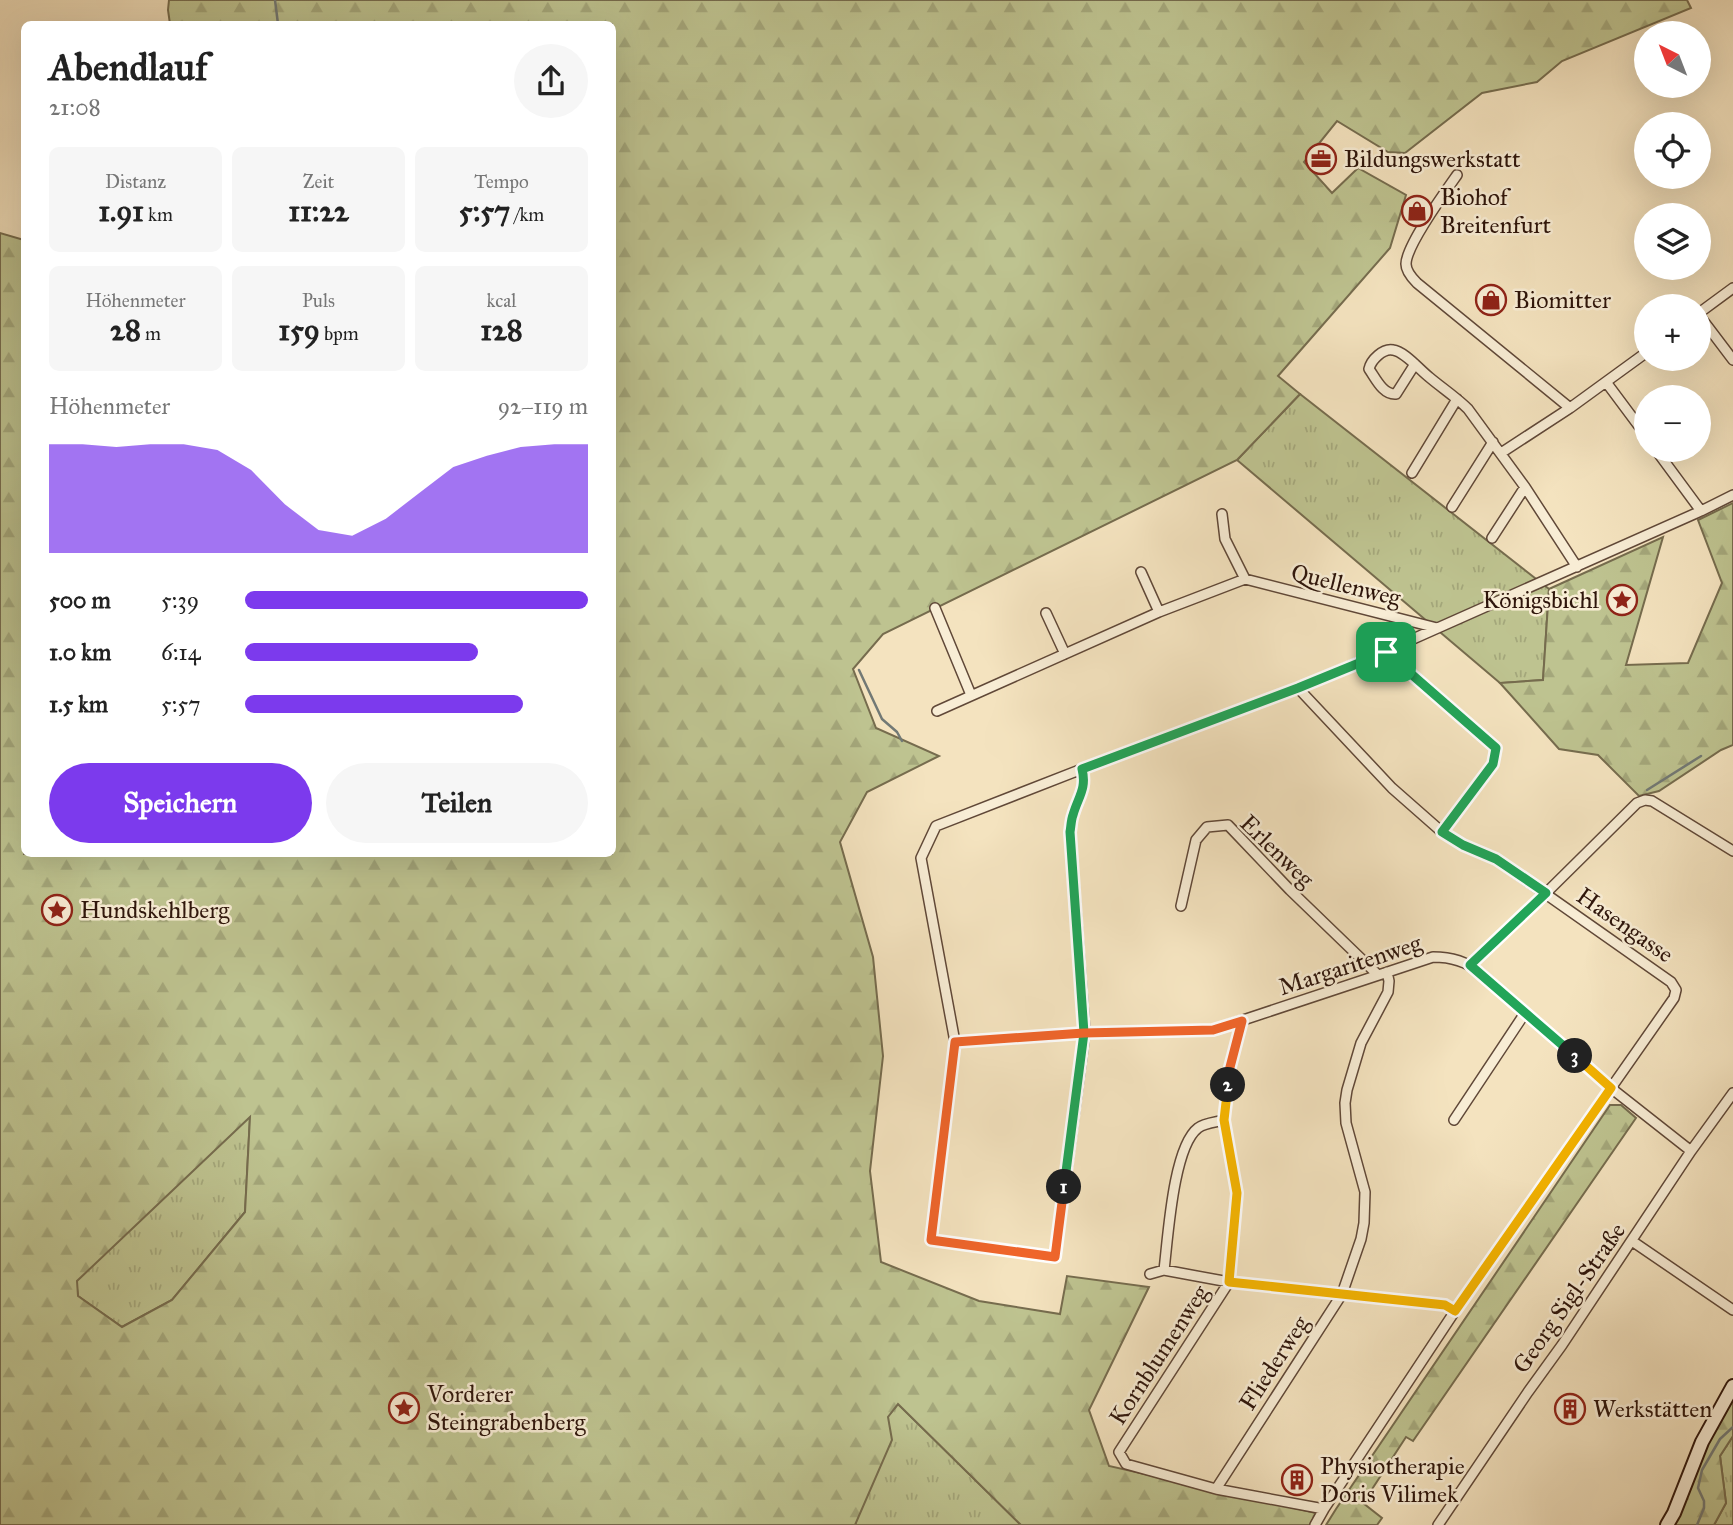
<!DOCTYPE html>
<html lang="de">
<meta charset="utf-8">
<style>
:root{--surface:#fff;--page:#f6f6f6;--text:#222;--muted:#767676;--accent:#7c3aed}
body{margin:0;font-family:"IM FELL Great Primer",serif;background:var(--page);color:var(--text);height:100vh;display:flex;flex-direction:column;font-size:26px;white-space:nowrap}
*{box-sizing:border-box;margin:0}
p{font-size:23px;color:var(--muted)}
.icon{flex:none;width:38px;height:38px;fill:none;stroke:currentColor;stroke-width:2;stroke-linecap:round;stroke-linejoin:round}
.map{position:relative;flex:1;overflow:hidden}
.side{position:absolute;left:21px;top:21px;width:595px;height:836px;display:flex;flex-direction:column;background:var(--surface);border-radius:10px;box-shadow:0 7px 28px #0002}
.side>*{flex:none}
.needle{width:46px;rotate:318deg}
.fabs{position:absolute;left:1634px;top:21px;display:grid;gap:14px}
.fabs a{display:grid;place-items:center;width:77px;height:77px;border-radius:50%;background:var(--surface);box-shadow:0 7px 28px #0002;font-size:35px}
.pin{position:absolute;display:grid;place-items:center;width:60px;height:60px;color:#fff;margin:-30px;border-radius:14px;box-shadow:0 4px 10px #0006}
.km{position:absolute;width:35px;height:35px;margin:-18px;border-radius:50%;background:#222;color:#fff;font-size:19px;line-height:35px;text-align:center}
.round{display:grid;place-items:center;flex:none;width:74px;height:74px;border-radius:37px;background:var(--page)}
.head{display:flex;align-items:center;justify-content:space-between;height:119px;padding:0 28px}
h1{font-size:38px;font-weight:700;line-height:52px}
.metrics{display:grid;grid-template-columns:repeat(3,1fr);gap:10px;height:119px;padding:7px 28px}
.metrics div{display:grid;align-content:center;border-radius:10px;background:var(--page);text-align:center}
.metrics b{font-size:30px;font-weight:700}
.metrics small{font-size:19px;font-weight:400}
.metrics p{font-size:19px}
.chart{height:196px;padding:14px 28px}
.chart p{display:flex;justify-content:space-between}
.chart svg{width:100%;height:126px;margin-top:7px;fill:var(--accent);opacity:.7}
.primary-button{display:flex;gap:14px;margin-top:auto;padding:14px 28px}
.primary-button a{flex:1;height:80px;border-radius:42px;background:var(--accent);color:#fff;font-size:28px;font-weight:700;line-height:80px;text-align:center}
.primary-button a+a{background:var(--page);color:var(--text)}
ul{padding:0 28px;list-style:none;font-size:23px}
li{display:grid;grid-template-columns:112px 84px 1fr;align-items:center;height:52px}
li i{height:18px;border-radius:9px;background:var(--accent)}
.map>svg:first-child{display:block}
.grass{fill:url(#grass-tufts);stroke:#766c4e;stroke-width:2}
.forest{fill:url(#forest-firs);stroke:#766c4e;stroke-width:2;fill-rule:evenodd}
.lines{fill:none;stroke-linecap:round;stroke-linejoin:round}
.stream{stroke:#727975;stroke-width:2.5}
.minor-casing{stroke:#604838;stroke-width:12}
.secondary-casing{stroke:#2e150b;stroke-width:16}
.minor{stroke:#f8edd5;stroke-width:9}
.secondary{stroke:#f8edd5;stroke-width:12}
.split-1-casing{stroke:#fff;stroke-width:14}
.split-2-casing{stroke:#fff;stroke-width:14}
.split-3-casing{stroke:#fff;stroke-width:14}
.split-4-casing{stroke:#fff;stroke-width:14}
.split-1{stroke:#22a559;stroke-width:9}
.split-2{stroke:#f0652b;stroke-width:9}
.split-3{stroke:#f5b400;stroke-width:9}
.split-4{stroke:#22a559;stroke-width:9}
.labels{text-anchor:middle;dominant-baseline:central;stroke-width:5;stroke-linejoin:round;paint-order:stroke}
.poi-label{font-size:24px;fill:#2e150b;stroke:#f8edd5;text-anchor:start}
.street-label{font-size:24px;fill:#2e150b;stroke:#f8edd5}
</style>
<div class="map">
<svg width="1733" height="1525" viewBox="0 0 1733 1525">
<defs>
<pattern id="grass-tufts" width="24" height="20" patternUnits="userSpaceOnUse" patternTransform="scale(1.75)"><rect width="24" height="20" fill="#bec390"/><path d="M3 7l-1-3M5 7V3M7 7l1-3M15 17l-1-3M17 17v-4M19 17l1-3" fill="none" stroke="#a4a77b"/></pattern>
<pattern id="forest-firs" width="22" height="20" patternUnits="userSpaceOnUse" patternTransform="scale(1.75)"><rect width="22" height="20" fill="#bec390"/><path d="M5 1l3.5 6h-7zM16 11l3.5 6h-7z" fill="#a4a77b"/></pattern>
</defs>
<rect width="100%" height="100%" fill="#f4e3bf"/>
<filter id="stains"><feTurbulence type="fractalNoise" baseFrequency=".00286" numOctaves="4"/><feColorMatrix values="0 0 0 0 .2 0 0 0 0 .09 0 0 0 0 .02 0 0 0 .5 -.17"/></filter>
<radialGradient id="worn" r=".72"><stop offset=".6" stop-color="#630" stop-opacity="0"/><stop offset="1" stop-color="#630" stop-opacity=".3"/></radialGradient>
<path class="grass" d="M 1300,394 L 1549,589 L 1543,680 L 1500,683 L 1237,460 Z
M 250,1116 L 245,1212 L 172,1300 L 122,1327 L 78,1296 L 76,1281 Z
M 898,1404 L 1021,1525 L 855,1525 L 888,1416 Z
M 1733,1436 L 1733,1525 L 1714,1525 L 1726,1503 L 1720,1456 Z"/>
<path class="forest" d="M 169,0 L 1687,0 L 1691,8 L 1562,61 L 1537,82 L 1482,93 L 1405,153 L 1388,152 L 1337,121 L 1304,162 L 1332,193 L 1358,168 L 1406,195 L 1390,248 L 1278,376 L 1300,394 L 1237,460 L 883,634 L 853,669 L 876,728 L 939,756 L 867,792 L 840,842 L 873,957 L 883,1056 L 870,1171 L 881,1262 L 979,1301 L 1060,1314 L 1067,1276 L 1149,1287 L 1089,1410 L 1109,1466 L 1316,1513 L 1310,1525 L 1021,1525 L 898,1404 L 888,1417 L 892,1440 L 855,1525 L 0,1525 L 0,233 L 24,240 L 24,854 L 612,854 L 612,24 L 170,24 L 168,10 ZM 250,1117 L 245,1212 L 172,1300 L 122,1327 L 78,1296 L 77,1281 Z
M 1733,503 L 1733,745 L 1721,750 L 1659,791 L 1639,796 L 1598,755 L 1559,749 L 1500,683 L 1543,680 L 1549,589 L 1663,537 L 1626,665 L 1688,663 L 1722,583 L 1698,520 Z
M 1610,1105 L 1621,1105 L 1636,1118 L 1413,1441 L 1406,1437 L 1363,1503 L 1382,1518 L 1377,1525 L 1326,1525 L 1336,1509 Z
M 1733,1400 L 1733,1436 L 1720,1456 L 1726,1503 L 1714,1525 L 1674,1525 L 1706,1445 Z"/>
<g class="lines">
<path class="stream" d="M 275,0 L 278,24
M 859,670 L 882,719 L 897,732 L 902,741
M 1647,790 L 1701,756
M 1697,1525 L 1704,1508 L 1704,1501 L 1698,1488 L 1702,1470 L 1720,1439 L 1733,1427"/>
<g class="minor-casing">
<path id="minor" d="M 1457,175 C 1445,192 1406,246 1406,264 C 1406,271 1412,278 1417,283 L 1570,408
M 1699,313 L 1733,288
M 1699,315 L 1733,360
M 1415,364 L 1396,394 C 1383,395 1376,379 1369,369 C 1371,360 1383,348 1393,350 C 1404,351 1420,370 1429,377 C 1442,388 1456,397 1468,409 L 1525,487 L 1577,567
M 1606,382 L 1647,437
M 1656,450 L 1701,511
M 1501,453 L 1570,408 L 1647,352
M 1412,473 L 1457,399
M 1452,507 L 1493,442
M 1222,514 L 1225,539 L 1245,579
M 1492,538 L 1525,487
M 1141,572 L 1159,612
M 935,608 L 971,695
M 1046,613 L 1065,654
M 1386,651 L 1496,748 L 1493,764 L 1442,832
M 1298,688 L 1392,788 L 1442,832 L 1463,845 L 1496,859 L 1671,982 L 1676,990 L 1674,998 L 1455,1311 L 1324,1509 L 1315,1525
M 937,711 L 1159,612 L 1245,579 L 1437,628
M 1082,769 C 1087,789 1078,797 1073,815 C 1071,820 1071,827 1070,832 L 1085,1033 L 1055,1257 L 931,1240 L 955,1042 L 921,858 L 936,826 L 1082,769 L 1298,688 L 1386,651 L 1701,511 L 1733,495
M 1181,906 L 1196,840 L 1207,827 L 1228,825 L 1290,890 L 1378,975
M 1470,965 L 1546,893 L 1637,803 L 1645,800 L 1652,801 L 1733,851
M 1242,1021 L 1229,1071 L 1224,1120 L 1237,1193 L 1229,1282 L 1119,1452 L 1126,1464 L 1216,1489 L 1324,1509
M 955,1042 L 1085,1033 L 1213,1030 L 1433,957 C 1451,957 1466,961 1479,972 L 1611,1088 L 1691,1151
M 1454,1120 L 1525,1013
M 1632,1241 L 1733,1310
M 1164,1270 C 1168,1238 1173,1147 1198,1128 C 1204,1123 1217,1122 1224,1120
M 1150,1274 L 1164,1270 L 1229,1282 L 1445,1305 L 1455,1311
M 1216,1489 L 1342,1294 L 1361,1239 L 1364,1223 L 1365,1192 L 1346,1123 L 1345,1103 L 1347,1090 L 1361,1043 L 1388,992 L 1389,981 L 1387,972
M 1438,1525 L 1528,1392 L 1562,1345 L 1691,1151 L 1733,1093"/>
</g>
<g class="secondary-casing">
<path id="secondary" d="M 1667,1525 L 1674,1513 L 1702,1442 L 1733,1386"/>
</g>
<use href="#minor" class="minor"/>
<use href="#secondary" class="secondary"/>
</g>
<g class="lines">
<g class="split-1-casing">
<path id="split-1" d="M 1064,1187 L 1084,1033 L 1070,832 C 1071,827 1071,820 1073,815 C 1078,797 1087,789 1082,769 L 1298,688 L 1386,652"/>
</g>
<g class="split-2-casing">
<path id="split-2" d="M 1064,1187 L 1055,1257 L 931,1240 L 955,1042 L 1084,1033 L 1213,1030 L 1242,1021 L 1229,1071 L 1228,1085"/>
</g>
<g class="split-3-casing">
<path id="split-3" d="M 1228,1085 L 1224,1120 L 1237,1193 L 1229,1282 L 1445,1305 L 1455,1311 L 1611,1088 L 1575,1056"/>
</g>
<g class="split-4-casing">
<path id="split-4" d="M 1386,652 L 1496,748 L 1493,764 L 1442,832 L 1463,845 L 1496,859 L 1546,893 L 1470,965 L 1575,1056"/>
</g>
<use href="#split-1" class="split-1"/>
<use href="#split-2" class="split-2"/>
<use href="#split-3" class="split-3"/>
<use href="#split-4" class="split-4"/>
</g>
<defs>
<g id="office-ring" transform="scale(1.575)"><circle r="9.5" fill="#f8edd5" stroke="#8f2418" stroke-width="1.5"/><path d="M-6-3h4V-5.5h4V-3h4V5H-6ZM-1-4.5V-3h2v-1.5ZM-6 0V1H6V0Z" fill="#8f2418"/></g>
<g id="shop-ring" transform="scale(1.575)"><circle r="9.5" fill="#f8edd5" stroke="#8f2418" stroke-width="1.5"/><path d="M-5-2.5h2.3a2.7 3.5 0 0 1 5.4 0H5L5.5 6h-11ZM-1.5-2.5h3a1.5 2.3 0 0 0-3 0Z" fill="#8f2418"/></g>
<g id="sight-ring" transform="scale(1.575)"><circle r="9.5" fill="#f8edd5" stroke="#8f2418" stroke-width="1.5"/><path d="M0-6L1.8-2.2L6-1.7L2.9 1.2L3.7 5.4L0 3.3L-3.7 5.4L-2.9 1.2L-6-1.7L-1.8-2.2Z" fill="#8f2418"/></g>
<g id="building-ring" transform="scale(1.575)"><circle r="9.5" fill="#f8edd5" stroke="#8f2418" stroke-width="1.5"/><path d="M-4-6H4V6H1V3H-1V6H-4ZM-2.5-4.3h1.7v1.8h-1.7ZM.8-4.3h1.7v1.8H.8ZM-2.5-1h1.7V.8h-1.7ZM.8-1h1.7V.8H.8Z" fill="#8f2418"/></g>
</defs>
<g fill-rule="evenodd">
<use href="#office-ring" x="1321" y="159"/>
<use href="#shop-ring" x="1417" y="211"/>
<use href="#shop-ring" x="1491" y="300"/>
<use href="#sight-ring" x="1622" y="600"/>
<use href="#sight-ring" x="57" y="910"/>
<use href="#sight-ring" x="404" y="1408"/>
<use href="#building-ring" x="1570" y="1409"/>
<use href="#building-ring" x="1297" y="1480"/>
</g>
<g class="labels">
<g class="poi-label">
<text x="1344" y="159">Bildungswerkstatt</text>
<text x="1440" y="197">Biohof<tspan x="1440" dy="28">Breitenfurt</tspan></text>
<text x="1514" y="300">Biomitter</text>
<text x="1599" y="600" text-anchor="end">Königsbichl</text>
<text x="80" y="910">Hundskehlberg</text>
<text x="427" y="1394">Vorderer<tspan x="427" dy="28">Steingrabenberg</tspan></text>
<text x="1593" y="1409">Werkstätten</text>
<text x="1320" y="1466">Physiotherapie<tspan x="1320" dy="28">Doris Vilimek</tspan></text>
</g>
<g class="street-label">
<text transform="translate(1346 585) rotate(14)">Quellenweg</text>
<text transform="translate(1277 851) rotate(44)">Erlenweg</text>
<text transform="translate(1625 925) rotate(35)">Hasengasse</text>
<text transform="translate(1350 965) rotate(-18)">Margaritenweg</text>
<text transform="translate(1569 1298) rotate(-55)">Georg Sigl-Straße</text>
<text transform="translate(1159 1355) rotate(-57)">Kornblumenweg</text>
<text transform="translate(1274 1363) rotate(-57)">Fliederweg</text>
</g>
</g>
<rect width="100%" height="100%" filter="url(#stains)"/>
<rect width="100%" height="100%" fill="url(#worn)"/>
</svg>
<div class="fabs">
<a><svg class="needle" viewBox="-14 -14 28 28"><path d="M0-13l5 13h-10z" fill="#e53935"/><path d="M0 13l5-13h-10z" fill="#767676"/></svg></a>
<a><svg class="icon" aria-label="locate" viewBox="0 0 24 24"><circle cx="12" cy="12" r="6"/><path d="M12 2v4M12 18v4M2 12h4M18 12h4"/></svg></a>
<a><svg class="icon" aria-label="layers" viewBox="0 0 24 24"><path d="M12 4l9 5-9 5-9-5zM3 14l9 5 9-5"/></svg></a>
<a>+</a>
<a>−</a>
</div>
<div class="pin" style="left:1386px;top:652px;background:#1e9e55"><svg class="icon" aria-label="arrive" viewBox="0 0 24 24"><path d="M6 21V4h12l-3 4 3 4H6"/></svg></div>
<b class="km" style="left:1064px;top:1187px">1</b>
<b class="km" style="left:1228px;top:1085px">2</b>
<b class="km" style="left:1575px;top:1056px">3</b>
<section class="side">
<div class="head"><div><h1>Abendlauf</h1><p>21:08</p></div><a class="round"><svg class="icon" aria-label="share" viewBox="0 0 24 24"><path d="M12 15V3M7 8l5-5 5 5M5 13v7h14v-7"/></svg></a></div>
<div class="metrics">
<div><p>Distanz</p><b>1.91<small> km</small></b></div>
<div><p>Zeit</p><b>11:22</b></div>
<div><p>Tempo</p><b>5:57<small> /km</small></b></div>
</div>
<div class="metrics">
<div><p>Höhenmeter</p><b>28<small> m</small></b></div>
<div><p>Puls</p><b>159<small> bpm</small></b></div>
<div><p>kcal</p><b>128</b></div>
</div>
<div class="chart"><p><span>Höhenmeter</span>92–119 m</p>
<svg viewBox="0 0 160 44" preserveAspectRatio="none"><path d="M0 44V6L10 6L20 7L30 6L40 6L50 8L60 15L70 27L80 36L90 38L100 32L110 23L120 14L130 10L140 7L150 6L160 6V44z"/></svg>
</div>
<ul>
<li><b>500 m</b>5:39<i style="width:100%"></i></li>
<li><b>1.0 km</b>6:14<i style="width:68%"></i></li>
<li><b>1.5 km</b>5:57<i style="width:81%"></i></li>
</ul>
<div class="primary-button"><a>Speichern</a><a>Teilen</a></div>
</section>
</div>
